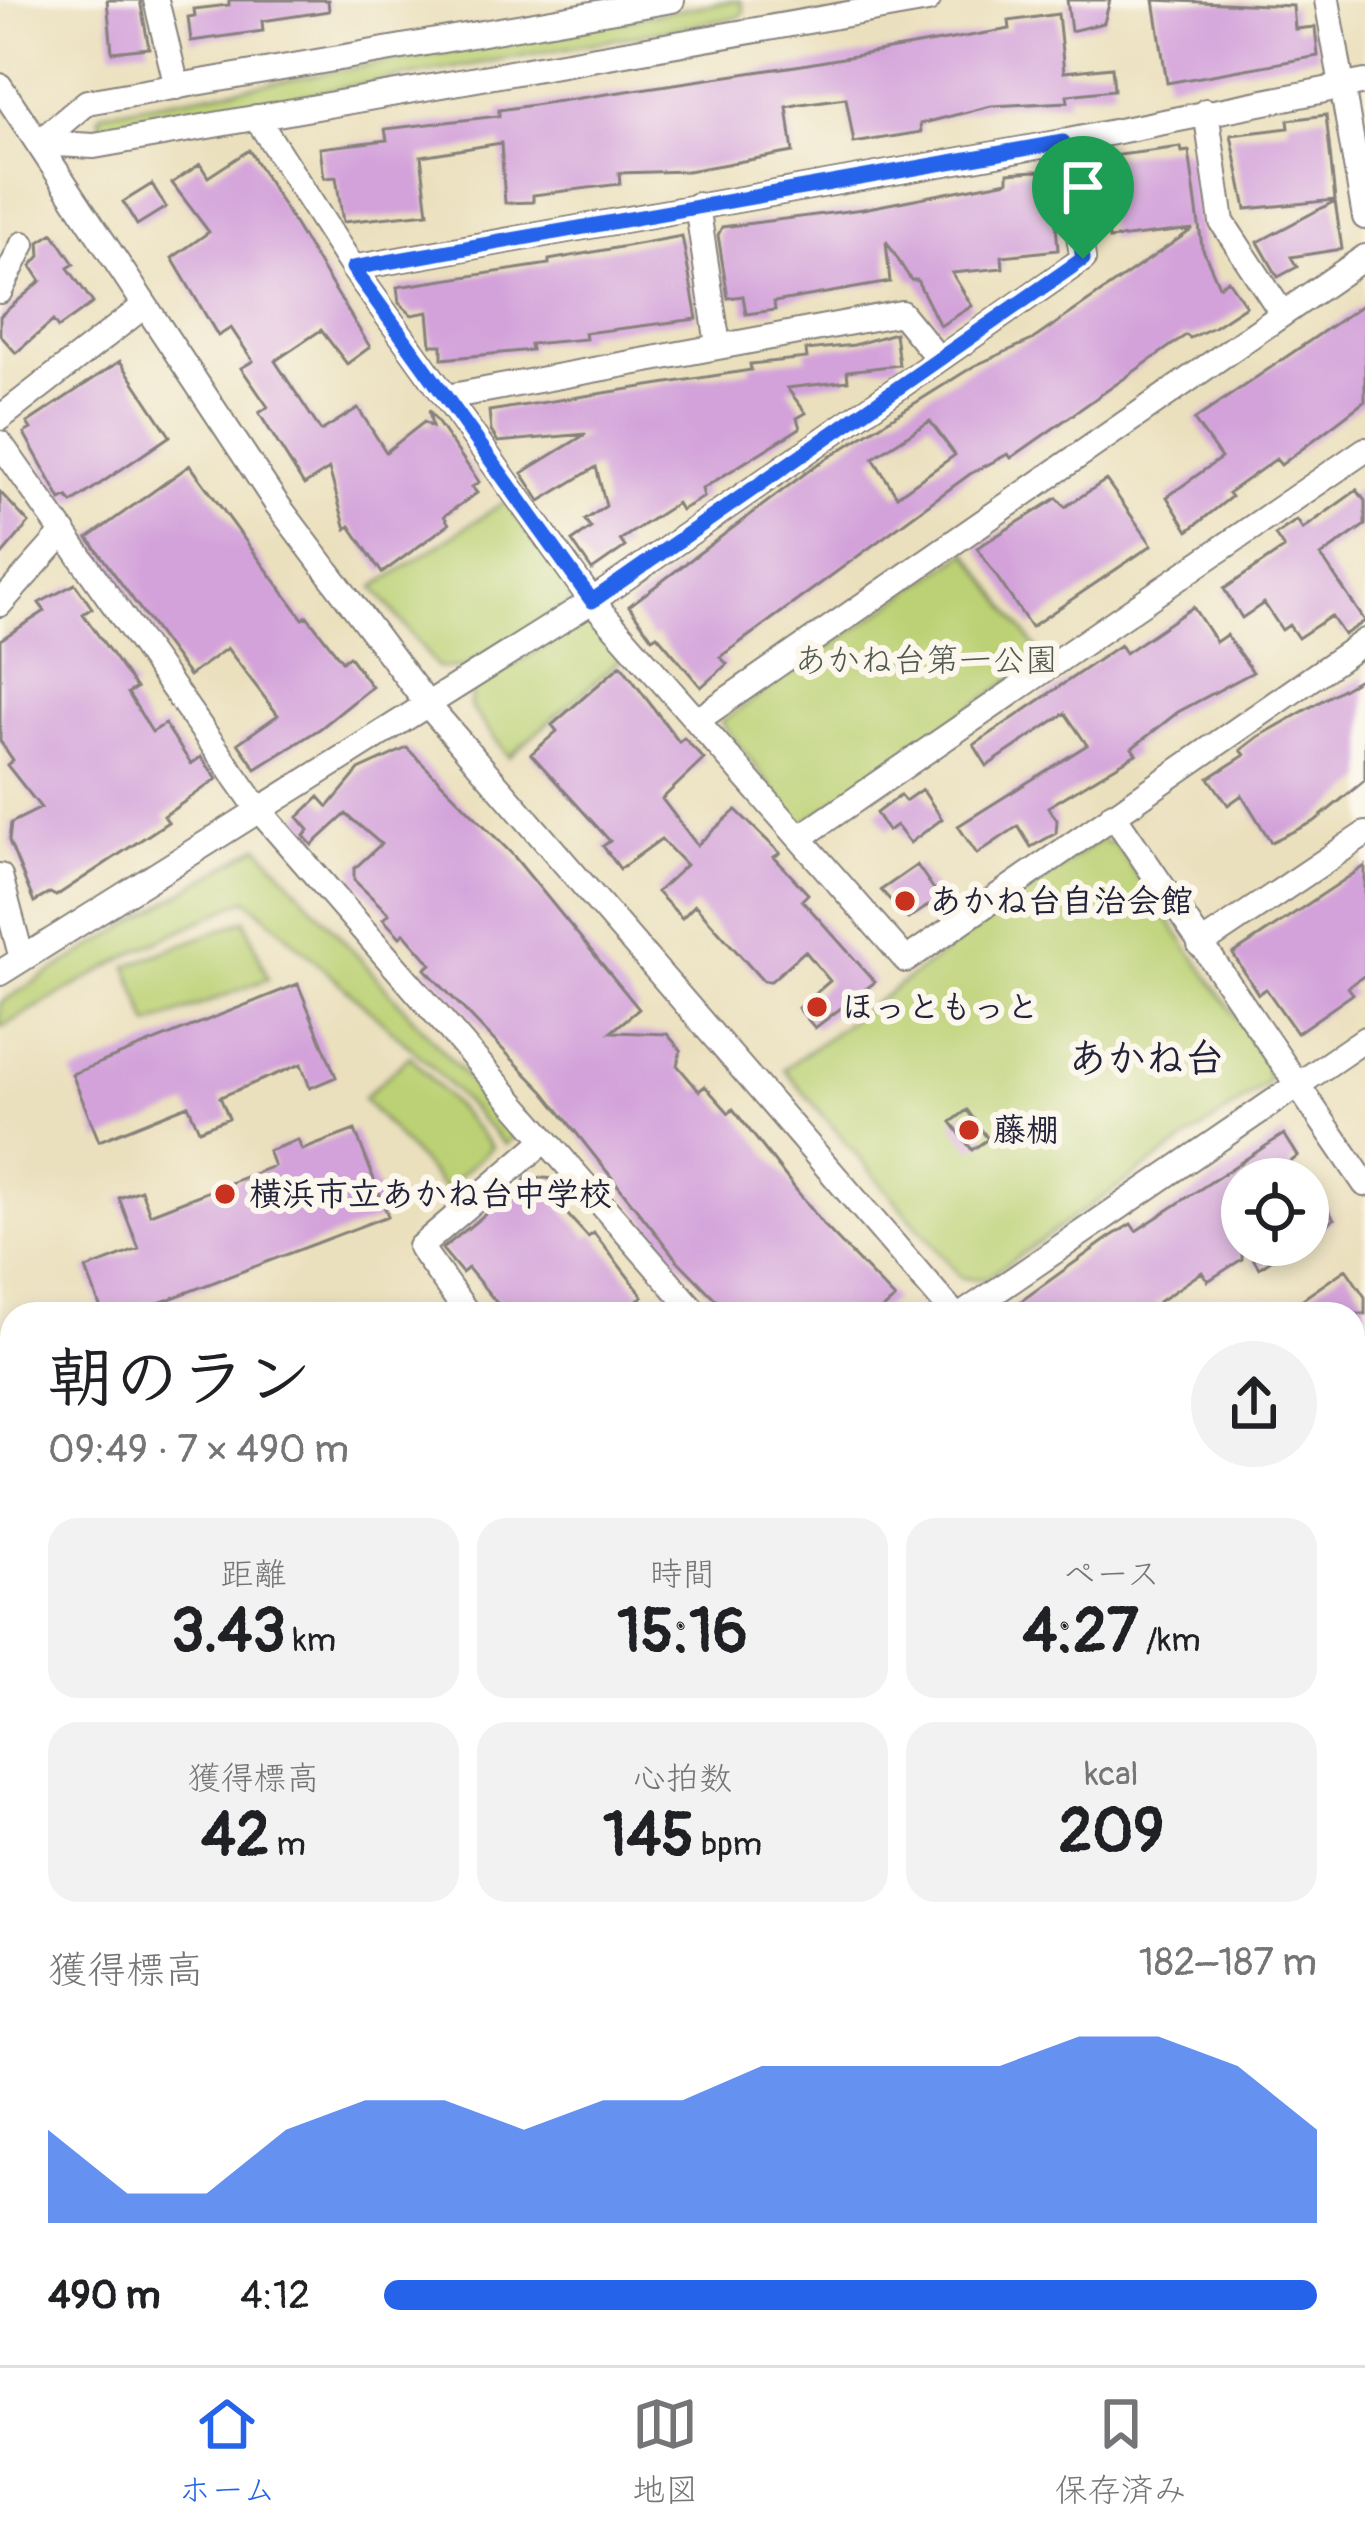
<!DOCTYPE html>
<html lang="ja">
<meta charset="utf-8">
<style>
:root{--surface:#fff;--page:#f2f2f2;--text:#202124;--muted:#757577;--line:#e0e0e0;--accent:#2563eb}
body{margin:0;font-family:Pangolin,"Klee One",sans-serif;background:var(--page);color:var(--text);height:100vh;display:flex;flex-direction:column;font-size:45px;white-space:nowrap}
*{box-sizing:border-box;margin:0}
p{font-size:39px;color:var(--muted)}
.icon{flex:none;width:66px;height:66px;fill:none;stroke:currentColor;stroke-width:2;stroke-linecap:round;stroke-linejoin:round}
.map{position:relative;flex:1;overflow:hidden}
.side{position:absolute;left:0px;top:1302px;width:1365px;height:1065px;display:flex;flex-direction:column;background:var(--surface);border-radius:36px 36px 0 0;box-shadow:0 6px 18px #0003}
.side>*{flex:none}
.controls{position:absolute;left:1221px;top:1158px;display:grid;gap:24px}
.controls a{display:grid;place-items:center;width:108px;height:108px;border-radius:50%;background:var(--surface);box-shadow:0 6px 18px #0003;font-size:60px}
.pin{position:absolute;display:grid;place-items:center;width:102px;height:102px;color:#fff;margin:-123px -51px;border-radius:50% 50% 50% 0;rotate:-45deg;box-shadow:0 0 12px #0007}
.pin .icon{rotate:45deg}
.round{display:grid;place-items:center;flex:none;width:126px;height:126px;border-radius:63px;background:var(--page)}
.summary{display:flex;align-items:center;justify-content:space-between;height:204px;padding:0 48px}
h1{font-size:66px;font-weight:700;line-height:90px}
.figures{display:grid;grid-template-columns:repeat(3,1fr);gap:18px;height:204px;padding:12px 48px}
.figures div{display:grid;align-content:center;border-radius:30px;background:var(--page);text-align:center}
.figures b{font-size:60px;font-weight:700}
.figures small{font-size:33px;font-weight:400}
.figures p{font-size:33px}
.chart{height:336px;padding:24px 48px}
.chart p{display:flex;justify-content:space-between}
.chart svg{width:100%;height:216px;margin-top:12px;fill:var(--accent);opacity:.7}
ul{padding:0 48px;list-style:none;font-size:39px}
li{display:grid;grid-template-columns:192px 144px 1fr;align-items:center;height:90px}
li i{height:30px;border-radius:15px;background:var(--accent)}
.dock{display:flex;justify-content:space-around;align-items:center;height:168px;border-top:3px solid var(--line);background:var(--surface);font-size:33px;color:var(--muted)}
.dock a{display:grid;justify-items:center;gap:6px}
.dock .active{color:var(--accent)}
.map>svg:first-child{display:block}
.green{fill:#bcd174;stroke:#6f7a58;stroke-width:3}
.building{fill:#d3a2da;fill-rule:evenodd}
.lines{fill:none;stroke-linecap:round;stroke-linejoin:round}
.minor-casing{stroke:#86817c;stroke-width:28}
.minor{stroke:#fff;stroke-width:24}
.route-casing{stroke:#fff;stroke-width:24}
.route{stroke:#2563eb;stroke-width:15}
.poi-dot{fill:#c8321e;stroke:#fbf7ec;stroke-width:4.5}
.labels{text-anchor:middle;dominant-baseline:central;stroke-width:12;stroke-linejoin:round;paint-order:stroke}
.park-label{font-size:33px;fill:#50574c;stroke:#fbf7ec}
.poi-label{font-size:33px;font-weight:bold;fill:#22223b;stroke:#fbf7ec;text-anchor:start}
.quarter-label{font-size:39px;font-weight:bold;fill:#22223b;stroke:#fbf7ec}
</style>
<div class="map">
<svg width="1365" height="2365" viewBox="0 0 1365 2365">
<rect width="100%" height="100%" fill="#fbf7ec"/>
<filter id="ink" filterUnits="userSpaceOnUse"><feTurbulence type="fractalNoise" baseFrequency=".00833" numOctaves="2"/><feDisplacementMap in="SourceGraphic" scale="24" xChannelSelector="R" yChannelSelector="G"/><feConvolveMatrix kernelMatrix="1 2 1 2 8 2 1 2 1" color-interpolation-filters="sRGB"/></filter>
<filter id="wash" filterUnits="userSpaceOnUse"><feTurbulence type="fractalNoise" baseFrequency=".004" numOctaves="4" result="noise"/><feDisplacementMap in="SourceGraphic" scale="48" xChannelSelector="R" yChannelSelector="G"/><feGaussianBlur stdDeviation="2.7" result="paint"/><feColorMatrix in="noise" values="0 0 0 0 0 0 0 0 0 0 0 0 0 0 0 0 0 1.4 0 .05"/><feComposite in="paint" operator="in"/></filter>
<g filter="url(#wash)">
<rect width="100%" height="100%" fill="#ebe0bd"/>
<path class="green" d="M 729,1 L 741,1 L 744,11 L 739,17 L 108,130 L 99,119 L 101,113 Z
M 506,501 L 569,588 L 571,603 L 461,669 L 438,668 L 374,587 Z
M 967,552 L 1043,658 L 801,825 L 721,722 Z
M 584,622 L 596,623 L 622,658 L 509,757 L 470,706 L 472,690 Z
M 1099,840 L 1115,844 L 1268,1062 L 1267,1084 L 985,1279 L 961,1278 L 784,1069 Z
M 259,846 L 517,1134 L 505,1145 L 429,1064 L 247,899 L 137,951 L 0,1028 L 0,1003 Z
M 245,920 L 268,979 L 149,1025 L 127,966 Z
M 410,1056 L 492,1147 L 445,1189 L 363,1098 Z"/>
<g id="blocks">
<path class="building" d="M 107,0 L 140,0 L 149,48 L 112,52 Z
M 229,0 L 328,0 L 329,11 L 262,21 L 263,31 L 191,41 L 188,17 L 195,16 L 194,9 L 229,5 Z
M 1067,0 L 1110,0 L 1104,23 L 1071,31 Z
M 1154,0 L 1293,6 L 1295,29 L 1315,27 L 1318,56 L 1167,83 Z
M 1058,14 L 1064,72 L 1112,67 L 1114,90 L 1067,95 L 1068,102 L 991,106 L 920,124 L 921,132 L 854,143 L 846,98 L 801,104 L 787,107 L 793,152 L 688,171 L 619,173 L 620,184 L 533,195 L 533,202 L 505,203 L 501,143 L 421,156 L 428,213 L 343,222 L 336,177 L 324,178 L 320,148 L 387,140 L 385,129 L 499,116 L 499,110 L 802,65 L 1010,29 L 1009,21 Z
M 1326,115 L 1335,200 L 1246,209 L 1231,135 L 1289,128 L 1288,120 Z
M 1181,147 L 1182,152 L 1189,151 L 1202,247 L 1219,286 L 1228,280 L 1246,306 L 1214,327 L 1190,338 L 1186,335 L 1011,458 L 1008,454 L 970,474 L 720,657 L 727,664 L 701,687 L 657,635 L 652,638 L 629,606 L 815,466 L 974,366 L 1032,340 L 1193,229 L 1109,239 L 1103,190 L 1088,191 L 1084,169 L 1088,159 ZM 930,421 L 955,455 L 897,496 L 873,458 Z
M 249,150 L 370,347 L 347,364 L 321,330 L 275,361 L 321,431 L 358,408 L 386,452 L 424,422 L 432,427 L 429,410 L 479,482 L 472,487 L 477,493 L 444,516 L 449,524 L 382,573 L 350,526 L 346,529 L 329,469 L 304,485 L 259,413 L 268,407 L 241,368 L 253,361 L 231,328 L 218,336 L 172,258 L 209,232 L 172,183 L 200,164 L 208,177 Z
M 1035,171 L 1052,173 L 1058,250 L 1002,256 L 1003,268 L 952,273 L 972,306 L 940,326 L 917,280 L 911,280 L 886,241 L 890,282 L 774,302 L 775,310 L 746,314 L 743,296 L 728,298 L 718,235 L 722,227 L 863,209 L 1008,181 L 1008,173 Z
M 152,184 L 166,207 L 137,225 L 123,202 Z
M 1335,201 L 1342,249 L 1291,257 L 1297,267 L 1278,277 L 1258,242 Z
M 53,233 L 74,264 L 68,268 L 93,303 L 58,328 L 53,321 L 16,353 L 0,335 L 0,316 L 41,281 L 31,266 L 40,256 L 39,242 Z
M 682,236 L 697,319 L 585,333 L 586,339 L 530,344 L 531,350 L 442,359 L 442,345 L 431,345 L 428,312 L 412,315 L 399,303 L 397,287 L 549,264 L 549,260 Z
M 1365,303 L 1365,401 L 1281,465 L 1276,459 L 1228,493 L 1231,497 L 1188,531 L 1167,497 L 1221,458 L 1194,420 Z
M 895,333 L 899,365 L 847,371 L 848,381 L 787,388 L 806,413 L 797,418 L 800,428 L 702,489 L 704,497 L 681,510 L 677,503 L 620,540 L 625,547 L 592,570 L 572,541 L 591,528 L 585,520 L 606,506 L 596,467 L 540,501 L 522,473 L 586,434 L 498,442 L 491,431 L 489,411 L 751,370 L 750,364 L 807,358 L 806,350 L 854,345 Z
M 120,361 L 170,436 L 72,503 L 67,497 L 61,500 L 24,433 L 31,429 L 27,423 Z
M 190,465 L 303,619 L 307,616 L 342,661 L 349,656 L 372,687 L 321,728 L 256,769 L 238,743 L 278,715 L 227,648 L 189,676 L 88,538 Z
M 1106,480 L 1152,545 L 1031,627 L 977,548 L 1057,498 L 1065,507 Z
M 1357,490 L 1365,501 L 1365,525 L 1321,556 L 1365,621 L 1344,635 L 1331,616 L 1298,638 L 1289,625 L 1282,630 L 1264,603 L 1242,618 L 1224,589 L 1284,548 L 1275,535 L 1297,520 L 1303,529 Z
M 0,492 L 29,523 L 0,557 Z
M 75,584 L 92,608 L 83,614 L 136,688 L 128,693 L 152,732 L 165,724 L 191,764 L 201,757 L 217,779 L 164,816 L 168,822 L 56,896 L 50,893 L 34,902 L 9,841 L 11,823 L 41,808 L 7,765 L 13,760 L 0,741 L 0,640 L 45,611 L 39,603 Z
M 1193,607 L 1216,642 L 1226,635 L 1253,672 L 1178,712 L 1132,748 L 1136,754 L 1048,807 L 1057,820 L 1056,833 L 1031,847 L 1018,826 L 977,854 L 958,826 L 1087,745 L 1065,713 L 987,766 L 974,745 L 1120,645 L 1125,653 Z
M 621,665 L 679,742 L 684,738 L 704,759 L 662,799 L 697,845 L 736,810 L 780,853 L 774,857 L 808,894 L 802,900 L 875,982 L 815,1028 L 798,1008 L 830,981 L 805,951 L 771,981 L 763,981 L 695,905 L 682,918 L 657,892 L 686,865 L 661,839 L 620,869 L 603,846 L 610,841 L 531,754 L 557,731 L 552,725 Z
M 1365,676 L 1365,780 L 1315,821 L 1271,842 L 1242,795 L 1228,805 L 1209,778 L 1245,755 L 1241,750 L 1258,737 Z
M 407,748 L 512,854 L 639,1009 L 611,1032 L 667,1034 L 681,1050 L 677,1065 L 699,1091 L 705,1086 L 729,1113 L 733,1109 L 822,1223 L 895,1299 L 877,1314 L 730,1314 L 677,1260 L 544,1092 L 425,969 L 431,964 L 404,933 L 400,937 L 383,919 L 389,914 L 354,880 L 354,869 L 381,844 L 346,814 L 312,845 L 304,836 L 309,830 L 298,817 L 319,797 L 328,807 L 359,770 Z
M 922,789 L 942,819 L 910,843 L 896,825 L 888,831 L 876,813 L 900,795 L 905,801 Z
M 917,865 L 940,898 L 908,919 L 881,890 Z
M 1365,866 L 1365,975 L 1348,987 L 1353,994 L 1297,1033 L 1266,989 L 1258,994 L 1233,954 Z
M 298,984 L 336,1077 L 310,1088 L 301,1064 L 220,1097 L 229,1118 L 199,1130 L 188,1105 L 99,1141 L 72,1074 Z
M 967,1110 L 988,1139 L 972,1150 L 951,1122 Z
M 355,1130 L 388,1216 L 156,1304 L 160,1314 L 103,1314 L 86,1269 L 139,1249 L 119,1198 L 141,1190 L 150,1214 L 274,1166 L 268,1151 L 298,1140 L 302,1150 Z
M 1284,1134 L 1298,1156 L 1289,1163 L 1302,1179 L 1242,1179 L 1242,1259 L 1208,1281 L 1202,1272 L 1154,1305 L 1161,1314 L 1003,1314 L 1110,1237 L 1131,1224 L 1136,1231 Z
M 527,1177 L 557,1179 L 556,1202 L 588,1237 L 594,1233 L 643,1296 L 621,1314 L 608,1306 L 595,1314 L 506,1314 L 468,1268 L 462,1273 L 442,1249 L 499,1203 L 502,1208 Z
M 1308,1180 L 1334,1219 L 1308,1236 Z
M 1245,1245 L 1294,1245 L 1259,1268 Z
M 1346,1269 L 1365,1297 L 1365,1314 L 1281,1314 Z"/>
</g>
</g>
<g filter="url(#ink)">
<use href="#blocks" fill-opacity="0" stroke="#86817c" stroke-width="3"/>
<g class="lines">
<g class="minor-casing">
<path id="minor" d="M 156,0 L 177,87
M 1327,0 L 1365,217
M 0,86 L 276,503 L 427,704 L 954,1314
M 1206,111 L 1222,222 L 1282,313
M 256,117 L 353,268 L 592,601 L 906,960 L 1365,641
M 38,143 L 94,146 L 928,0
M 38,143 L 87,102 L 672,0
M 697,205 L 718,345
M 353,268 L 1063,142 L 1365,82
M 0,291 L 23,244
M 447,397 L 901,313 L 938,358
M 0,418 L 144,306
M 0,443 L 259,810 L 697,1314
M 0,604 L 64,532
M 699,719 L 1365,257
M 1113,814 L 1365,1184
M 801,837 L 1365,450
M 0,876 L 22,959
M 1200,945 L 1365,834
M 0,973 L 592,601 L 1083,259 L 1063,142
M 468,1314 L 420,1247 L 544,1141
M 963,1314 L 1365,1039
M 0,1636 L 12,1644
M 1353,1641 L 1365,1633
M 1353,1890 L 1365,1909
M 0,1902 L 12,1898
M 0,1998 L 12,2042
M 0,2233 L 12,2228
M 1353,2274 L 1365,2292
M 0,2328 L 12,2326
M 96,2355 L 99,2365
M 249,2355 L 254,2365
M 774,2355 L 806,2365
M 832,2355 L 834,2365
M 142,2365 L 174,2355
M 430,2365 L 443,2360 L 447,2365"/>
</g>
<use href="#minor" class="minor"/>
</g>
</g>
<g class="lines" filter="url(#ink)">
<g class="route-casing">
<path id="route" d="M 1063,142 L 1083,259 L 592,601 L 353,268 Z"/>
</g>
<use href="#route" class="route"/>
</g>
<g class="poi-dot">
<circle cx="905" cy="901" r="12"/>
<circle cx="817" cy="1007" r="12"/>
<circle cx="969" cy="1130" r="12"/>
<circle cx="225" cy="1194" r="12"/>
</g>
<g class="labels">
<g class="park-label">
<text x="926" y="660">あかね台第一公園</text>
</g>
<g class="poi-label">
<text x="929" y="901">あかね台自治会館</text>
<text x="841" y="1007">ほっともっと</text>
<text x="993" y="1130">藤棚</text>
<text x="249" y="1194">横浜市立あかね台中学校</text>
</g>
<g class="quarter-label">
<text x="1146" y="1058">あかね台</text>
</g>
</g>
</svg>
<div class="controls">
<a><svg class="icon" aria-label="locate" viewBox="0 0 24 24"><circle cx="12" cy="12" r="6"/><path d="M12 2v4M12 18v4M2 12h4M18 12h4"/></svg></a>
</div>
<div class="pin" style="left:1083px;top:259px;background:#1e9e55"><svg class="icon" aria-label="arrive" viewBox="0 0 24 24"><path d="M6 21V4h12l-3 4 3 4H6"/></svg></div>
<section class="side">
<div class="summary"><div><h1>朝のラン</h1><p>09:49 · 7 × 490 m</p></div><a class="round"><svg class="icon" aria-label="share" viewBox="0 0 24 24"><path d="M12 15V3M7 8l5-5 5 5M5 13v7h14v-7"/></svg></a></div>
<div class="figures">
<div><p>距離</p><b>3.43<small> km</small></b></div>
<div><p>時間</p><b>15:16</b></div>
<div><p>ペース</p><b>4:27<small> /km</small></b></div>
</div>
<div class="figures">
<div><p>獲得標高</p><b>42<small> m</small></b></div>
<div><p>心拍数</p><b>145<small> bpm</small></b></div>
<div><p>kcal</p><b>209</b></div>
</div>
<div class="chart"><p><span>獲得標高</span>182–187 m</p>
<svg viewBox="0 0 160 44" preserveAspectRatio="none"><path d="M0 44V25L10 38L20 38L30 25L40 19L50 19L60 25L70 19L80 19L90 12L100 12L110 12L120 12L130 6L140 6L150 12L160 25V44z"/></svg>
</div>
<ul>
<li><b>490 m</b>4:12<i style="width:100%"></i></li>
</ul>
</section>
</div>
<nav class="dock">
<a class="active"><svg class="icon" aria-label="home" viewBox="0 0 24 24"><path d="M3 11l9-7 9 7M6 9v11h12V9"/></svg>ホーム</a>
<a><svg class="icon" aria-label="map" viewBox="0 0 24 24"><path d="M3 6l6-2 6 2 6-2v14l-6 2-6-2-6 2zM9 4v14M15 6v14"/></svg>地図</a>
<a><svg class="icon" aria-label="saved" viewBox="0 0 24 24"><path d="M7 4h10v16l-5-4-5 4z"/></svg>保存済み</a>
</nav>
